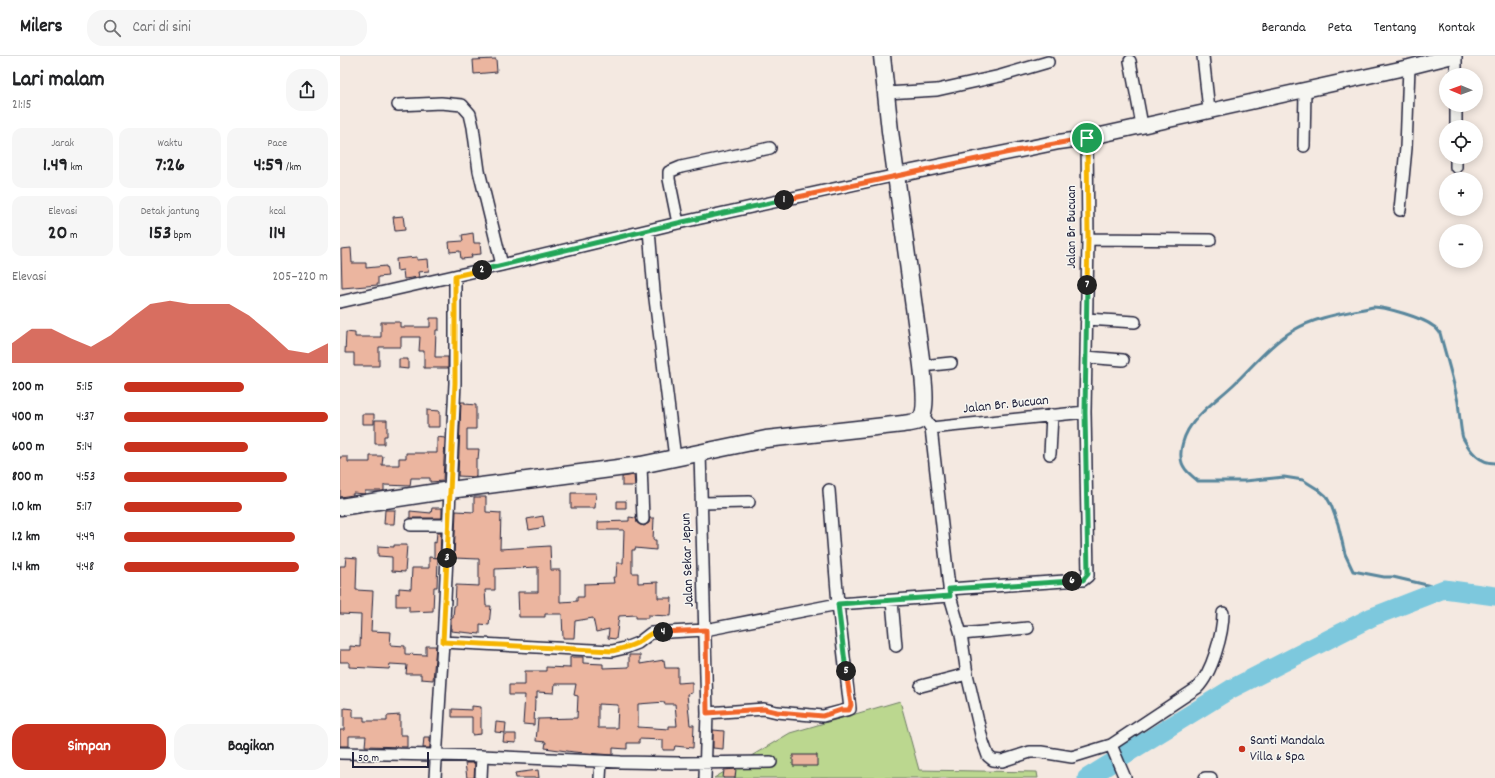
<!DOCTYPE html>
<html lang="id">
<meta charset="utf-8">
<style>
:root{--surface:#fff;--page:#f6f6f6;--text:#202124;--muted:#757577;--line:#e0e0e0;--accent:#c8321e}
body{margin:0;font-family:Dekko,sans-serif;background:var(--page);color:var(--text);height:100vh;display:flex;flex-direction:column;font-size:15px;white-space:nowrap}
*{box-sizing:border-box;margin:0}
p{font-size:13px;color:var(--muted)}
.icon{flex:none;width:22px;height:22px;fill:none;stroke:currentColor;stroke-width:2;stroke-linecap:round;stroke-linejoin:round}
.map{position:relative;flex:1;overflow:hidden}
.details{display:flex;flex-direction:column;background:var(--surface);width:340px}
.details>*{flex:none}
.needle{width:26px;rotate:271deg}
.fabs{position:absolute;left:1099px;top:12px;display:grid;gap:8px}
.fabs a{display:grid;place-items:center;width:44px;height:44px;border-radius:50%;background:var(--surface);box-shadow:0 2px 10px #0003;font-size:20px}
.scale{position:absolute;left:12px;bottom:10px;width:77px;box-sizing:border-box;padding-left:4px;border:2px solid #22223b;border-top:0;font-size:11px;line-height:14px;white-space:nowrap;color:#22223b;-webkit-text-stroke:3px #f6f6f2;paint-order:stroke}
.pin{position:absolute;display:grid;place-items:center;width:34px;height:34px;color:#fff;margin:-17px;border:2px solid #fff;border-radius:50%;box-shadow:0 1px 4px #0007}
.km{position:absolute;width:20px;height:20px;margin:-10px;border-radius:50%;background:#222;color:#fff;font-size:11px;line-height:20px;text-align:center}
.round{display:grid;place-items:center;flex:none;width:42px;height:42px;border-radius:16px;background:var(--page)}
.overview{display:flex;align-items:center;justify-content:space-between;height:68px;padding:0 12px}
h1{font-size:22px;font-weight:700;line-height:30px}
.metrics{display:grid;grid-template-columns:repeat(3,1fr);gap:6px;height:68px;padding:4px 12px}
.metrics div{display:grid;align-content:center;border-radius:10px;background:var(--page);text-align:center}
.metrics b{font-size:20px;font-weight:700}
.metrics small{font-size:11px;font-weight:400}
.metrics p{font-size:11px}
.chart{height:112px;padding:8px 12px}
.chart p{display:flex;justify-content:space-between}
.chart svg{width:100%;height:72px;margin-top:4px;fill:var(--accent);opacity:.7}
.button{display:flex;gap:8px;margin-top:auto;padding:8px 12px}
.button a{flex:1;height:46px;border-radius:16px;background:var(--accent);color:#fff;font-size:16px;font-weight:700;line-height:46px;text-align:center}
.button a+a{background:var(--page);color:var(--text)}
ul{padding:0 12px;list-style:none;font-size:13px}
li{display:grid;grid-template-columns:64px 48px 1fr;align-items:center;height:30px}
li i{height:10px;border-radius:5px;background:var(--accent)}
header{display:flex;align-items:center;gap:24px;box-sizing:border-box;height:56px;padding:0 20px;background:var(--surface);border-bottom:1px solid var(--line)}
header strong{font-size:19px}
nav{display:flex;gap:22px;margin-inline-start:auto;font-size:14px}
.search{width:280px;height:36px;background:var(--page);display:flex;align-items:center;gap:10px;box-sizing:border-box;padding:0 14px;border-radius:16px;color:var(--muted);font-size:15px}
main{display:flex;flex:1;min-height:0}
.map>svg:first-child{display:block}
.green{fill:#bbd78f;stroke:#6e7c65}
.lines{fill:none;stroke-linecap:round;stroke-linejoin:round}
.stream{stroke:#59869c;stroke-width:3}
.river{stroke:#7dc8dd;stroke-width:19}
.building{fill:#ebb59f;stroke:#22223b;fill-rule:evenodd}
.minor-casing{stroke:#22223b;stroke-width:14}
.tertiary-casing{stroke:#22223b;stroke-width:17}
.secondary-casing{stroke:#22223b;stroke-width:19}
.minor{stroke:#f6f6f2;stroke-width:11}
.tertiary{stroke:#f6f6f2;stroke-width:14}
.secondary{stroke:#f6f6f2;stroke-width:16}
.split-1-casing{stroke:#fff;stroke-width:8}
.split-2-casing{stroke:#fff;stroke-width:8}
.split-3-casing{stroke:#fff;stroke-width:8}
.split-4-casing{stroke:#fff;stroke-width:8}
.split-5-casing{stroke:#fff;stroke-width:8}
.split-6-casing{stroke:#fff;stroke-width:8}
.split-7-casing{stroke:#fff;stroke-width:8}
.split-8-casing{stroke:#fff;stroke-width:8}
.split-1{stroke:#f0652b;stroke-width:5}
.split-2{stroke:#22a559;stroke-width:5}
.split-3{stroke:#f5b400;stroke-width:5}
.split-4{stroke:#f5b400;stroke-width:5}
.split-5{stroke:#f0652b;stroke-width:5}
.split-6{stroke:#22a559;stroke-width:5}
.split-7{stroke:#22a559;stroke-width:5}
.split-8{stroke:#f5b400;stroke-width:5}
.poi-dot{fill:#c8321e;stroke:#f6f6f2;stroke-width:1.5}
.labels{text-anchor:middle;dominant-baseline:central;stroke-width:3;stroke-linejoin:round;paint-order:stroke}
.street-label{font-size:14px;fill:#22223b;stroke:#f6f6f2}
.poi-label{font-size:14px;fill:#22223b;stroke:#f6f6f2;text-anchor:start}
</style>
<header>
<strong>Milers</strong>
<div class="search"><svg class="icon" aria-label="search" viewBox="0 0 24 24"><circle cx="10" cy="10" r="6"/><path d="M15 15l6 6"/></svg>Cari di sini</div>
<nav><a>Beranda</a><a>Peta</a><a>Tentang</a><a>Kontak</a></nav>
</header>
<main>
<section class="details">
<div class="overview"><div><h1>Lari malam</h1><p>21:15</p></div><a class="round"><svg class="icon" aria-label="share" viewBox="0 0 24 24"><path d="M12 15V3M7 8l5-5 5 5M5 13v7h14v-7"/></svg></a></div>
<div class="metrics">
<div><p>Jarak</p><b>1.49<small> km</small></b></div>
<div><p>Waktu</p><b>7:26</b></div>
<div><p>Pace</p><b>4:59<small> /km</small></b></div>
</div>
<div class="metrics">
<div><p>Elevasi</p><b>20<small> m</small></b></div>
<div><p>Detak jantung</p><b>153<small> bpm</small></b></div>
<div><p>kcal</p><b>114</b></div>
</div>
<div class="chart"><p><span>Elevasi</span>205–220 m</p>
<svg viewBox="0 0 160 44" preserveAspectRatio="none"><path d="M0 44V32L10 23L20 23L30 29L40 34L50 27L60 17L70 8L80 6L90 8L100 8L110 8L120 15L130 25L140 36L150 38L160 32V44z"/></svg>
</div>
<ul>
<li><b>200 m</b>5:15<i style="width:59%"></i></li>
<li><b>400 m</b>4:37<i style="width:100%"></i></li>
<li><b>600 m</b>5:14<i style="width:61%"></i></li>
<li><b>800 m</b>4:53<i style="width:80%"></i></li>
<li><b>1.0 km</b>5:17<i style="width:58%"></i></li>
<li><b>1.2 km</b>4:49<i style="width:84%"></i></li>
<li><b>1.4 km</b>4:48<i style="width:86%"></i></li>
</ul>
<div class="button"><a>Simpan</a><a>Bagikan</a></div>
</section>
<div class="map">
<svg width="1155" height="722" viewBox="0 0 1155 722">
<rect width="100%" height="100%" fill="#f4e9e1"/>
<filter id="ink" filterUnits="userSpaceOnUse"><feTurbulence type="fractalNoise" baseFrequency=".025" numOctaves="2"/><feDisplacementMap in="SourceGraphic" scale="8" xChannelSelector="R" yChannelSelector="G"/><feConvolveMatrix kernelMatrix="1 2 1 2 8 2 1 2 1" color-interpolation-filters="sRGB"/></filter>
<g filter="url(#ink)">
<path class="green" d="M 560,645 L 579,714 L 697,716 L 698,722 L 374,722 L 450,677 Z"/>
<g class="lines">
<path class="stream" d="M 1104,533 L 1053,521 L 1044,521 L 1013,515 L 1005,498 L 998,468 L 991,449 L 986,440 L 979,434 L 963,424 L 944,421 L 905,425 L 858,425 C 850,418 841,412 841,401 C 840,393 844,381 848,374 C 858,357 878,343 893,329 C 913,310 930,288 954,274 C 977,260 1007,257 1033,251 C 1046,251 1083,262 1093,270 C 1096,271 1098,275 1100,277 C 1106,300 1113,322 1118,346 C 1119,353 1121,378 1123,382 C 1130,395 1139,407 1155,407"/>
<path class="river" d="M 747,722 L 891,633 L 1032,561 L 1104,533 L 1155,540"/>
</g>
<path class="building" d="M 156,3 L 157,16 L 134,18 L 133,4 Z
M 63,160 L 65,174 L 55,175 L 53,161 Z
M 133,177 L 134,187 L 140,187 L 141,198 L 131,199 L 132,202 L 121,203 L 120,195 L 110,196 L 109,186 L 123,185 L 122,179 Z
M 11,192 L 12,207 L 26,207 L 26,212 L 46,210 L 48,220 L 38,221 L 38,229 L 2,232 L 1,193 Z
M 77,201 L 77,204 L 88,203 L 89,215 L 78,216 L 79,221 L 64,223 L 63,214 L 57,215 L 56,203 Z
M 90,262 L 99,262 L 99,274 L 96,274 L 95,301 L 108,301 L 108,312 L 84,312 L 84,295 L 79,295 L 80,281 L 61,281 L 61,291 L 39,291 L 39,310 L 14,310 L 14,297 L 5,297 L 6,276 L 15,277 L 15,281 L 41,281 L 41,266 L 60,266 L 60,271 L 90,271 Z
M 59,303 L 68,303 L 68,313 L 59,312 Z
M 121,346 L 125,346 L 125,348 L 136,349 L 136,373 L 127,373 L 127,393 L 139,393 L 138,403 L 136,403 L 136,421 L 118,420 Z
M 87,354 L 100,355 L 100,371 L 87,371 Z
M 22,358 L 34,358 L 34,368 L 22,368 Z
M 35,364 L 47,364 L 47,380 L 44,380 L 44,388 L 35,388 Z
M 97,381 L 105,382 L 103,425 L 90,426 L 90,422 L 71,422 L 70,430 L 44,429 L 44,435 L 25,435 L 25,438 L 13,437 L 13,439 L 0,441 L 0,401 L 8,401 L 8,406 L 30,406 L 30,400 L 43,400 L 42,409 L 59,409 L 59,402 L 66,402 L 66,397 L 97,397 Z
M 294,419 L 295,430 L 282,430 L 282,421 Z
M 231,437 L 256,437 L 255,452 L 231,452 Z
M 134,441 L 146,441 L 146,456 L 161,457 L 160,493 L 210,490 L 211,514 L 220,514 L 220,546 L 237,545 L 237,541 L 244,541 L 244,528 L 274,527 L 273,521 L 276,521 L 277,507 L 283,507 L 284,474 L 258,474 L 258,466 L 289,465 L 289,461 L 296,462 L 297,467 L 304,470 L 309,467 L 310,462 L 314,462 L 313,484 L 316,484 L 316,494 L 295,492 L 295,494 L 292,494 L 292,517 L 298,517 L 298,527 L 318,526 L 318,542 L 332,542 L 331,560 L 308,559 L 308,562 L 296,562 L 296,559 L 279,560 L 276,583 L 268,582 L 269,573 L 256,576 L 253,562 L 235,565 L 234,582 L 223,582 L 222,558 L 205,558 L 205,561 L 179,561 L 178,536 L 198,536 L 198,511 L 155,513 L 155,534 L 145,534 L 146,550 L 151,550 L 149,569 L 140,568 L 140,578 L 111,575 L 111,561 L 113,561 L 114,550 L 115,550 L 116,529 L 139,530 L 139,503 L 114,502 L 116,455 L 134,456 Z
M 277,445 L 286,445 L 286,452 L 277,452 Z
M 92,452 L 102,452 L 102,462 L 70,462 L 70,455 L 91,457 Z
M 45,454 L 55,454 L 54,468 L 44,468 Z
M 203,460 L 205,471 L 189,474 L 187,463 Z
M 97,476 L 101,476 L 100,502 L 94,501 L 94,486 L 96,487 Z
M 54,489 L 67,489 L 65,516 L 52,515 L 52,501 L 38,500 L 38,490 L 54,491 Z
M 6,501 L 17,502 L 16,534 L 33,535 L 31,575 L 51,576 L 50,589 L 65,590 L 65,598 L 86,599 L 86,590 L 96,590 L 93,624 L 81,623 L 81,618 L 66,618 L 67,609 L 50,608 L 49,613 L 9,611 L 9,606 L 0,606 L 0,594 L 10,594 L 10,590 L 20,591 L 21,559 L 0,558 L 0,510 L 5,510 Z
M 89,501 L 98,502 L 97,531 L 94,531 L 93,555 L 69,556 L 69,550 L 56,550 L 56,537 L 59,538 L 59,532 L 71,533 L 72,512 L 89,512 Z
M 289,599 L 300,599 L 300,608 L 324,604 L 325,612 L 338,612 L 338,627 L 352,626 L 352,637 L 347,638 L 350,669 L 354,669 L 353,692 L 335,690 L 334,694 L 323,694 L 323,684 L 299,683 L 299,687 L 287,687 L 287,693 L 273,692 L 273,699 L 234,696 L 205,692 L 206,686 L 196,685 L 198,663 L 237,662 L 238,640 L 234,639 L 236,628 L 215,628 L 214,637 L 197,636 L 197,642 L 195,642 L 194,669 L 183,668 L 185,639 L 169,639 L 169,629 L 185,629 L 185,615 L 206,615 L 206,611 L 230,612 L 230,601 L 243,601 L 243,607 L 263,608 L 263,612 L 289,611 ZM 325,646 L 324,648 L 335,648 L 337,670 L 329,670 L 329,673 L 298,671 L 298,648 ZM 258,648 L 278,649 L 277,672 L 258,672 Z
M 132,650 L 141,651 L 141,678 L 132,679 L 132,661 L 112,661 L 112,653 L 132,654 Z
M 4,652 L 13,653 L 13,661 L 24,661 L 24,665 L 47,665 L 47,660 L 60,659 L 60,679 L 67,679 L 67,691 L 25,690 L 26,680 L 9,680 L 9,690 L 0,690 L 0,674 L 4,674 Z
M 156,666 L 166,667 L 165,677 L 155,676 Z
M 373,674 L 384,675 L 383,693 L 373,692 Z
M 164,678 L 176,678 L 176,687 L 163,686 Z
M 84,681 L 90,681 L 90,692 L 83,692 Z
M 453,699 L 477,699 L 477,710 L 453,710 Z
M 125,707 L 135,707 L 134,722 L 127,722 Z
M 396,713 L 395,722 L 383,722 L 384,714 Z
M 198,714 L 199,722 L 176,722 L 175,717 Z"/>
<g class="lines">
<g class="minor-casing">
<path id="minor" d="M 863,0 L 869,54
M 790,5 L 802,69
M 1116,19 L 1116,0
M 546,37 L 597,34 L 660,20 L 708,6
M 58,49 L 101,47 L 122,49 L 130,58 L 133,71 L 139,115 L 162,209
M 1116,71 L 1116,49
M 964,90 L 965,34
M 1116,111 L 1116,101
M 1060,154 L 1066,92 L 1069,11
M 338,167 L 329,123 L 329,116 L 341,111 L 430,92
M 309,174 L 314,235 L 335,402
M 748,183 L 870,184
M 0,246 L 162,209 L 338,167 L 557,119
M 746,263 L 795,266
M 746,301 L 783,304
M 582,310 L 611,307
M 583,359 L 591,372 L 610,540 L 621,578 L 627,618 L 642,683 L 648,700 L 653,704 L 662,705 L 690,696 L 701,696 L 732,701 L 771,689 L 857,632 C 872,617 883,578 883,557
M 591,372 L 745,356
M 360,396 L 367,657 L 365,722
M 710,398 L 712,359
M 301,409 L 303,463
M 362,447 L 409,446
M 71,469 L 108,469
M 609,533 L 739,524 L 743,524 L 748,520 L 745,356 L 748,183 L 747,82
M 552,545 L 556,590
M 621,578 L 688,572
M 103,586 L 272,595 L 285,592 L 298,587 L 311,577 L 365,574 L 498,548 L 610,540
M 581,630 L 627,618
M 367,657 L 424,653 L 437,656 L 483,660 L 510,653 L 498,548 L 489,434
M 771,689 L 785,722
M 0,697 L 142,700 L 281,706 L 338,707 L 431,706
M 95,722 L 103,586 L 115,327 L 115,220
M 141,722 L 142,700
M 260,722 L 261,706
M 865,722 L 871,722"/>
</g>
<g class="tertiary-casing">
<path id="tertiary" d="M 557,119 L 719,86 L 747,82 L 1069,11 L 1113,0"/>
</g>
<g class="secondary-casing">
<path id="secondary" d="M 0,451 L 110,434 L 301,409 L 426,383 L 563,368 C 568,367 574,367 578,365 C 589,358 583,321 582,310 L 550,75 L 542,0"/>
</g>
<use href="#minor" class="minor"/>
<use href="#tertiary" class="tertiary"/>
<use href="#secondary" class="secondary"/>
</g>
</g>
<g class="lines" filter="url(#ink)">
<g class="split-1-casing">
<path id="split-1" d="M 444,144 L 665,97 L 747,82"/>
</g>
<g class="split-2-casing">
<path id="split-2" d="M 142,214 L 338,167 L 444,144"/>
</g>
<g class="split-3-casing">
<path id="split-3" d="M 107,502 L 115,327 L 115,220 L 142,214"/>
</g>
<g class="split-4-casing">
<path id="split-4" d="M 107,502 L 103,586 L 272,595 C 281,593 289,591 297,587 C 309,580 308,576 323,576"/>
</g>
<g class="split-5-casing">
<path id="split-5" d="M 323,576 L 366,574 L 367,657 L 424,653 L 437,656 L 483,660 L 501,654 L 509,654 L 511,649 L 506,615"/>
</g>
<g class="split-6-casing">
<path id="split-6" d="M 506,615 L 498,548 L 610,540 L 609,533 L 732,525"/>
</g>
<g class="split-7-casing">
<path id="split-7" d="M 732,525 L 743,524 L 748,518 L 745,356 L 747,229"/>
</g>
<g class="split-8-casing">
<path id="split-8" d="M 747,82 L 748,183 L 747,229"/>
</g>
<use href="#split-1" class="split-1"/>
<use href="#split-2" class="split-2"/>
<use href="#split-3" class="split-3"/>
<use href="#split-4" class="split-4"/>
<use href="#split-5" class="split-5"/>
<use href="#split-6" class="split-6"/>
<use href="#split-7" class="split-7"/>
<use href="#split-8" class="split-8"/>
</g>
<circle class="poi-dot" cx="902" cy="693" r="4"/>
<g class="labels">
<g class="street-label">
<text transform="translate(732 171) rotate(-90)">Jalan Br Bucuan</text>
<text transform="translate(666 349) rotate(-6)">Jalan Br. Bucuan</text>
<text transform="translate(348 504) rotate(-92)">Jalan Sekar Jepun</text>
</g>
<g class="poi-label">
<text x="910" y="685">Santi Mandala<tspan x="910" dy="16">Villa &amp; Spa</tspan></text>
</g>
</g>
</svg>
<div class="fabs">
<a><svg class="needle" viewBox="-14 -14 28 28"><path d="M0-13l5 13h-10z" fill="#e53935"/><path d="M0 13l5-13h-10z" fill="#757577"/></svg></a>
<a><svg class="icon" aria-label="locate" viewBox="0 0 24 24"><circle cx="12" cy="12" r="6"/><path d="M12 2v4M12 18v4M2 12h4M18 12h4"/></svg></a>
<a>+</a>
<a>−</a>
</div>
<div class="scale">50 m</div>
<div class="pin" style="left:747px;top:82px;background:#1e9e55"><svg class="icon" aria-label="arrive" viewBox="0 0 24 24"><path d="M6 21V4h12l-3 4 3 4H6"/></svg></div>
<b class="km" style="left:444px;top:144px">1</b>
<b class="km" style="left:142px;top:214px">2</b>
<b class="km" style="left:107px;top:502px">3</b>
<b class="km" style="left:323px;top:576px">4</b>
<b class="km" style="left:506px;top:615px">5</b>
<b class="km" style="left:732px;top:525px">6</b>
<b class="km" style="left:747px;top:229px">7</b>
</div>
</main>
